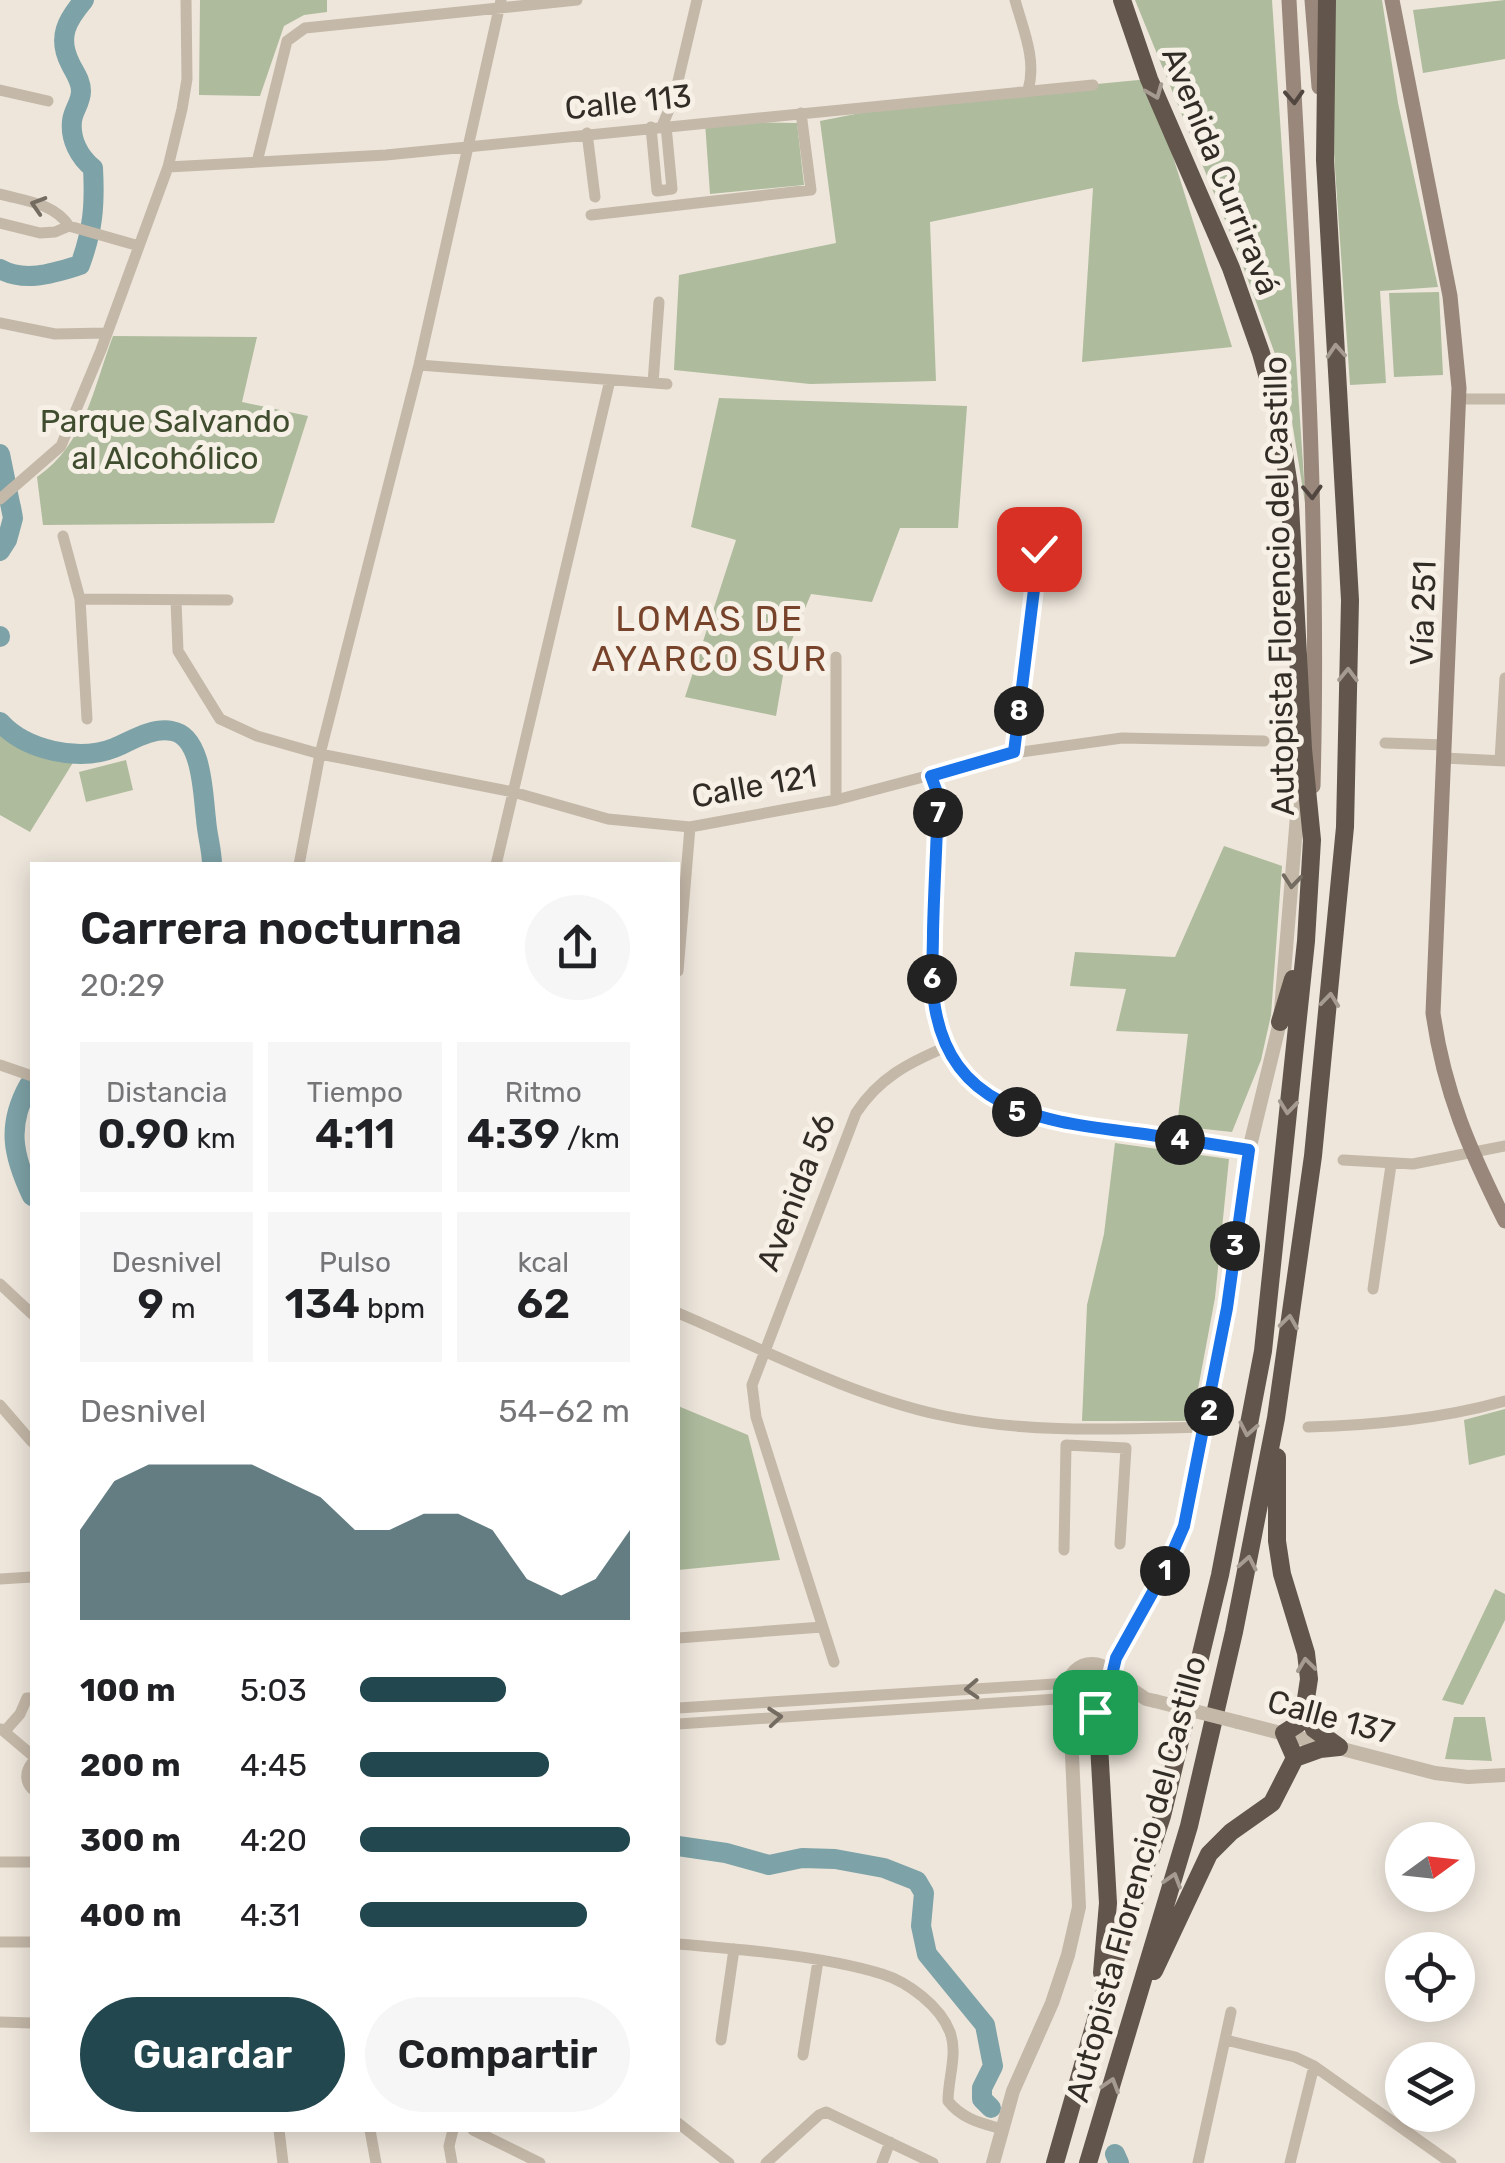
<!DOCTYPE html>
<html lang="es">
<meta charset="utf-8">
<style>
:root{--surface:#fff;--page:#f6f6f6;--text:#202124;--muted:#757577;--accent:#22474e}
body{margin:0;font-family:Rubik,sans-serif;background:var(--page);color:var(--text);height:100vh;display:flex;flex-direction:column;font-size:38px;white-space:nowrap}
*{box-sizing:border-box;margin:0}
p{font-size:32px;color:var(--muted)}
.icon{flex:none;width:55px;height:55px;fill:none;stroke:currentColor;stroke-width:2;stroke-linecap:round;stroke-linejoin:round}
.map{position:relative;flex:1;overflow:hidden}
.details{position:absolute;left:30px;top:862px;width:650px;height:1270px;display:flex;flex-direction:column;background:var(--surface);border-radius:0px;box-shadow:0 5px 25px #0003}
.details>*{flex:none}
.needle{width:65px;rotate:75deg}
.fabs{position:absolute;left:1385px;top:1822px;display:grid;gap:20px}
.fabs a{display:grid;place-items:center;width:90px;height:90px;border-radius:50%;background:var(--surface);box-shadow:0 5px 25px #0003;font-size:50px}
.pin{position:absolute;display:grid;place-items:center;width:85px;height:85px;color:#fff;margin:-42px;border-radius:20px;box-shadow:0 5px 15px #0006}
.km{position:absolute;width:50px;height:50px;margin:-25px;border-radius:50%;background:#222;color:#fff;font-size:28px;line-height:50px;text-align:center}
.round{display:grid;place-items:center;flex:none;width:105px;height:105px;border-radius:52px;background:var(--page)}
.head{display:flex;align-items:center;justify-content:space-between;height:170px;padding:0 50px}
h1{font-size:45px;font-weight:600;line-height:75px}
.stats{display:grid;grid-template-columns:repeat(3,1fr);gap:15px;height:170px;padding:10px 50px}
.stats div{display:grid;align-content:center;border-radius:0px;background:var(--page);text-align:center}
.stats b{font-size:42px;font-weight:600}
.stats small{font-size:28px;font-weight:400}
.stats p{font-size:28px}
.chart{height:280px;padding:20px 50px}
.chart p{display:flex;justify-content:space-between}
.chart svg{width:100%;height:180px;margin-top:10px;fill:var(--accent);opacity:.7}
.cta{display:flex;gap:20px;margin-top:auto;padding:20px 50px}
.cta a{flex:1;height:115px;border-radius:60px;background:var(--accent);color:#fff;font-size:40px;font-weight:600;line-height:115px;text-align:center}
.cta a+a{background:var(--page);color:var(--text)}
ul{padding:0 50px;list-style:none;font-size:32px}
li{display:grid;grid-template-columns:160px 120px 1fr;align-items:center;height:75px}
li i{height:25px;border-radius:12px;background:var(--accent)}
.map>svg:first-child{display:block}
.green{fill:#aebb9d}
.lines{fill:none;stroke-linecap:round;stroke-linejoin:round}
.river{stroke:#7da2a7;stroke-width:20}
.minor{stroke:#c4b8a8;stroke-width:11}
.tertiary{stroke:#c4b8a8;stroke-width:14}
.secondary{stroke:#98877a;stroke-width:15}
.trunk{stroke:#62564c;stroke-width:18}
.tertiary-bridge{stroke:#c4b8a8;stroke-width:14}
.oneway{stroke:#a59b91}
.oneway2{stroke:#514740}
.oneway3{stroke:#746b61}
.route-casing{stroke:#fff;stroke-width:20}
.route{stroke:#1a73e8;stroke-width:12}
.labels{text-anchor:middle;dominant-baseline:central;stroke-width:10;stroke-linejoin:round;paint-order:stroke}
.street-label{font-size:32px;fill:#322c27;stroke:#f6f0e6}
.park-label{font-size:32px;fill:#3f4d2e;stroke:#f6f0e6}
.neighbourhood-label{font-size:35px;letter-spacing:2.5px;fill:#77432a;stroke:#f6f0e6}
</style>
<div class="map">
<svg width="1505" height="2163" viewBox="0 0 1505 2163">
<rect width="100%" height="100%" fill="#eee6db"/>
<path class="green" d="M 200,0 L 327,0 L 327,12 L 304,15 L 284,26 L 260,96 L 199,95 Z
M 1135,0 L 1272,0 L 1306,509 L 1286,384 L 1236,247 Z
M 1333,0 L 1382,0 L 1398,103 L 1438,287 L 1380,291 L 1386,383 L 1350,385 L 1332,125 Z
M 1505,0 L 1505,59 L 1423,73 L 1413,10 Z
M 1149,79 L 1232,347 L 1082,362 L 1093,188 L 930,222 L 936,381 L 810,384 L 674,370 L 679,275 L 836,243 L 820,121 L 921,101 Z
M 705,122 L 797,123 L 804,185 L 710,194 Z
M 1439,292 L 1443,375 L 1394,377 L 1389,293 Z
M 113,336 L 257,337 L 242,402 L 308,416 L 274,523 L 43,525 L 37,477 C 85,444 93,389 113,336 Z
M 719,398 L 967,406 L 958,528 L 900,528 L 872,602 L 811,594 L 787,652 L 776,716 L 685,697 L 736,540 L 691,527 Z
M 0,730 C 21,754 43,759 74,761 L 30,832 L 0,815 Z
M 126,760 L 133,790 L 86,802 L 79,772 Z
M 1224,846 L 1282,866 L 1271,1015 L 1261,1060 L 1232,1132 L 1177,1126 L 1188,1034 L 1116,1031 L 1126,989 L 1070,986 L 1075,952 L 1175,957 Z
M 1115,1143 L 1229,1159 L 1215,1298 L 1192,1421 L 1082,1421 L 1087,1305 L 1104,1234 Z
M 678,1406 L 748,1435 L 780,1560 L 678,1570 Z
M 1505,1409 L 1505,1455 L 1469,1465 L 1464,1420 Z
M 1495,1589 L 1505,1594 L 1505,1620 L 1463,1705 L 1442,1700 Z
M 1454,1717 L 1485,1717 L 1492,1761 L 1445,1759 Z"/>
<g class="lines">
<path class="river" d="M 0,269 C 25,283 54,273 80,265 C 93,230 95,205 93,168 C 79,157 70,139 72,121 C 73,110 81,103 81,91 C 81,80 74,72 70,63 C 57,37 67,20 84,0
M 0,454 L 13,518 L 11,507
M 0,551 L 7,540 L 13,518
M 0,636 L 0,637
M 0,722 C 25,750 78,762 114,748 C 131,741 152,727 172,731 C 203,736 203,797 206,819 C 207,835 212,850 212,865
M 29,1085 C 6,1126 13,1156 32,1196
M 678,1846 L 726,1853 L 769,1865 L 802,1858 L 835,1859 L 884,1868 L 917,1881 L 924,1893 L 921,1926 L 927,1954 L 985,2025 L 993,2066 L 982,2088 L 982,2099 L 991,2108
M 1115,2154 L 1119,2163"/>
<path class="minor" d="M 1015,0 C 1023,29 1037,60 1028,90
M 0,90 L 48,101
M 662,126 L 674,98 L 697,0
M 651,127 L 657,191 L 672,189 L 666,126
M 587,133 L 595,197
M 257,162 L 287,41 L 305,28 L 577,0
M 168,167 L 386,155 L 1093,85
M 0,194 C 25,201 54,203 69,226
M 591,215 L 811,190 L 801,113
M 0,223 L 40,233 L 55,232 L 69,226 L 139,246
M 0,323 L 55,334 L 106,333
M 419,365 L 667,384
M 653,383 L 659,302
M 1460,399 L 1505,399
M 0,499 L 61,446 L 101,350 L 168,167 L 182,109 L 187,79 L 186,0
M 63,536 L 80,599 L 87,719
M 80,599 L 228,600
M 176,601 L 178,651 L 220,719 L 257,736 L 320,754 L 513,792 L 608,819 L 690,827 L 836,800 L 1014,753 L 1122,738 L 1264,741
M 1385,743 L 1445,745
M 1014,753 L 1039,549
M 1444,758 L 1505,761
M 1500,760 L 1505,678
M 931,775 L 938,795 L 934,1000 L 946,1047 L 967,1074 L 988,1095 L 1018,1113 L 1061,1123 L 1249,1150
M 836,800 L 836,657
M 299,865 L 320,754 L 419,365 L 501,0
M 496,865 L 610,380
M 678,971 L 690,827
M 0,1065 L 32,1076
M 1343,1160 L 1413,1164 L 1505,1146
M 0,1284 L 32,1314
M 1373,1289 L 1391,1165
M 678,1313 C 763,1349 849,1395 940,1415 C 1025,1434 1119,1429 1206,1427
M 0,1405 L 32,1442
M 1308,1427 C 1375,1425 1440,1419 1505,1401
M 1064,1550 L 1066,1445 L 1126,1448 L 1120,1544
M 0,1579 L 32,1577
M 678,1638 L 822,1627
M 834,1662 L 756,1417 L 752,1385 L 856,1113 C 879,1078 908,1063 946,1047
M 678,1708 L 1069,1683
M 678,1724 L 1071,1698
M 1,1729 L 32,1755
M 5,1731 L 20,1714 L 27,1698 L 32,1698
M 32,1763 C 25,1772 25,1781 32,1789
M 0,1862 L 32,1862
M 0,1942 L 32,1942
M 678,1944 C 739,1949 824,1956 882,1974 C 908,1982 940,2006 950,2032 C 958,2054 948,2078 948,2101 C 962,2119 981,2123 1002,2129
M 0,2022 L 32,2023
M 721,2040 L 734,1949
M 1226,2040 L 1295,2057 L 1314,2066 L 1451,2163
M 803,2055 L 818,1961
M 678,2123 L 729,2163
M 279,2130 L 283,2163
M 370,2130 L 376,2163
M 473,2130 L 540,2163
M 452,2163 L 449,2146 L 453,2130
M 766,2163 L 819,2115 L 826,2112 L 933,2163
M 882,2163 L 890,2142
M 1198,2163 L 1231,2012
M 1290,2163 L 1314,2066"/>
<path class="tertiary" d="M1068 1688a24 24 0 1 1 48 0a24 24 0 1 1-48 0Z
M 1112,1675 L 1116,1658 L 1176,1550 L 1190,1503 L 1206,1427 L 1249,1150 L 1280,1022 L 1300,779
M 1113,1677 L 1146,1699 L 1155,1701
M 1238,1722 L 1435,1773 L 1468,1777 L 1505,1775
M 993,2163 L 1013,2091 L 1052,2003 L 1068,1955 L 1079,1907 L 1070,1712 L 1072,1701"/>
<path class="secondary" d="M 1289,0 C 1303,262 1320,524 1313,786
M 1312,0 L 1319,87
M 1392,0 L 1450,296 L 1459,388 L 1433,1013 C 1444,1092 1470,1151 1505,1221"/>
<path class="trunk" d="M 1280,1022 L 1293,979
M 1277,1457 L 1277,1541 L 1282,1574 L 1306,1653 L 1309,1679 L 1305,1705 L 1314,1729 L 1339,1747
M 1089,1712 L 1098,1727 L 1108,1903 L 1102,1973
M 1295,1758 L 1284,1733 L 1298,1724 L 1305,1706
M 1154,1971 L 1209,1854 L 1231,1832 L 1272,1803 L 1295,1758 L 1320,1749 L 1339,1747
M 1055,2163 L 1097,2016 L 1162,1816 L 1220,1575 L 1263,1351 L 1306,941 L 1312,840 L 1303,749 L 1289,486 L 1277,410 L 1261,353 L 1231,268 L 1149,79 L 1122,0
M 1088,2163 L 1189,1826 L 1234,1632 L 1276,1418 L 1313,1156 L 1345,827 L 1350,600 L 1325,160 L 1327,0"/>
<path class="tertiary-bridge" d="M 1155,1701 L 1238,1722"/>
</g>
<defs><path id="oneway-chevron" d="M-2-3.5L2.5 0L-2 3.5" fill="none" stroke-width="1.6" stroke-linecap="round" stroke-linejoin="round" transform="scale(2.5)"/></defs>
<g class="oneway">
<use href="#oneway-chevron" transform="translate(1155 92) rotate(68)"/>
<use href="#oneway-chevron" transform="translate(1336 351) rotate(-94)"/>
<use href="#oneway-chevron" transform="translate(1348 675) rotate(-89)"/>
<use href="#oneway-chevron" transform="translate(1330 1000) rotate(-84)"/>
<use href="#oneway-chevron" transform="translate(1288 1107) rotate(96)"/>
<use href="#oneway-chevron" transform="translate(1289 1322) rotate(-82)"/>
<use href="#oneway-chevron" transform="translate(1248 1429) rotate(101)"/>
<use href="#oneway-chevron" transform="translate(1248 1563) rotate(-79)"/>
<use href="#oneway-chevron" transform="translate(1306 1665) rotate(-97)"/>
<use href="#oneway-chevron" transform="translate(1173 1880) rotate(-73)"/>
<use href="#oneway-chevron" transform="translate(1111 2085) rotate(-73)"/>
</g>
<g class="oneway2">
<use href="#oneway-chevron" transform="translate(1294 97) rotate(87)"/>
<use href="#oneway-chevron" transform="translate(1312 492) rotate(88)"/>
</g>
<g class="oneway3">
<use href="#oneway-chevron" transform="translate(38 205) rotate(-163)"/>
<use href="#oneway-chevron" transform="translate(1292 881) rotate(95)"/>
<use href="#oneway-chevron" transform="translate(972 1689) rotate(177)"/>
<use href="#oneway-chevron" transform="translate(775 1717) rotate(-5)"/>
</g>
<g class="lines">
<g class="route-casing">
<path id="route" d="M 1039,549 L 1014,752 L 931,776 L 938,795 C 937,841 934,887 933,932 C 933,955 931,978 934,1001 C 949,1113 1045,1121 1136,1133 C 1173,1138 1211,1144 1249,1150 L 1227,1308 L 1184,1526 L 1164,1572 L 1116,1658 L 1112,1675 L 1115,1697 L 1106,1708 L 1095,1712"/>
</g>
<use href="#route" class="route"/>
</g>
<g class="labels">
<g class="street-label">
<text transform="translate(628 102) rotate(-6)">Calle 113</text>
<text transform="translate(1221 171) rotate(68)">Avenida Curriravá</text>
<text transform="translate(1279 586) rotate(-91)">Autopista Florencio del Castillo</text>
<text transform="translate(1423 613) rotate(-88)">Vía 251</text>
<text transform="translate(754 786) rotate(-10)">Calle 121</text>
<text transform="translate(796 1192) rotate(-69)">Avenida 56</text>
<text transform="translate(1331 1717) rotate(15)">Calle 137</text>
<text transform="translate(1136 1879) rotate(-75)">Autopista Florencio del Castillo</text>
</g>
<g class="park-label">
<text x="165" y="421">Parque Salvando<tspan x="165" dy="37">al Alcohólico</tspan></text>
</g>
<g class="neighbourhood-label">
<text x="710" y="619">LOMAS DE<tspan x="710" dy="40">AYARCO SUR</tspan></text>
</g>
</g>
</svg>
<div class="fabs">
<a><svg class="needle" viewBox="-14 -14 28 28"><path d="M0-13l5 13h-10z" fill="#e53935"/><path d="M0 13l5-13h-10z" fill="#757577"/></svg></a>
<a><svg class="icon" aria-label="locate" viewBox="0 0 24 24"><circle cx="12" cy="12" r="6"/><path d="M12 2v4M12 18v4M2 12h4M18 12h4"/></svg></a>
<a><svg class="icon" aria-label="layers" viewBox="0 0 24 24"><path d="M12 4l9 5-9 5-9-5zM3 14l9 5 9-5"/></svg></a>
</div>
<div class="pin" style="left:1095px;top:1712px;background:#1e9e55"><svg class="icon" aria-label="arrive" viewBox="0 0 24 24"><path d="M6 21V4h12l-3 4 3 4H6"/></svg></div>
<div class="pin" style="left:1039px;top:549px;background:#d93025"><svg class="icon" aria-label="check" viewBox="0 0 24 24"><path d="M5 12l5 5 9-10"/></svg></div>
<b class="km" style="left:1165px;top:1571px">1</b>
<b class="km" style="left:1209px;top:1411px">2</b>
<b class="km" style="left:1235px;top:1246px">3</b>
<b class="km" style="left:1180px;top:1140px">4</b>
<b class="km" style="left:1017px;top:1112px">5</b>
<b class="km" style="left:932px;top:979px">6</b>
<b class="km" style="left:938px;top:813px">7</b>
<b class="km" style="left:1019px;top:711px">8</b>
<section class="details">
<div class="head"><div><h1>Carrera nocturna</h1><p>20:29</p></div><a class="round"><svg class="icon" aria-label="share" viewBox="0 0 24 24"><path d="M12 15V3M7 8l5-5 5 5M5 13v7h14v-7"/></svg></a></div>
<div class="stats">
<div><p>Distancia</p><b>0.90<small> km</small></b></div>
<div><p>Tiempo</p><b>4:11</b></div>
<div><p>Ritmo</p><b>4:39<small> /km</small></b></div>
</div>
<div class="stats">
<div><p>Desnivel</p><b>9<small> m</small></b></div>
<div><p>Pulso</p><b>134<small> bpm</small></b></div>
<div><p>kcal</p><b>62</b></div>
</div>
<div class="chart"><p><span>Desnivel</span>54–62 m</p>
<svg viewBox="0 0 160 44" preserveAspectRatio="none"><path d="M0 44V22L10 10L20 6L30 6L40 6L50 6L60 10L70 14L80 22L90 22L100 18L110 18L120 22L130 34L140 38L150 34L160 22V44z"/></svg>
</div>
<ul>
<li><b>100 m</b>5:03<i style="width:54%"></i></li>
<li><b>200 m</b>4:45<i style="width:70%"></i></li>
<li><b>300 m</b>4:20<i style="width:100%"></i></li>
<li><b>400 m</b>4:31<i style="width:84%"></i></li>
</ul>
<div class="cta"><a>Guardar</a><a>Compartir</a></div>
</section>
</div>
